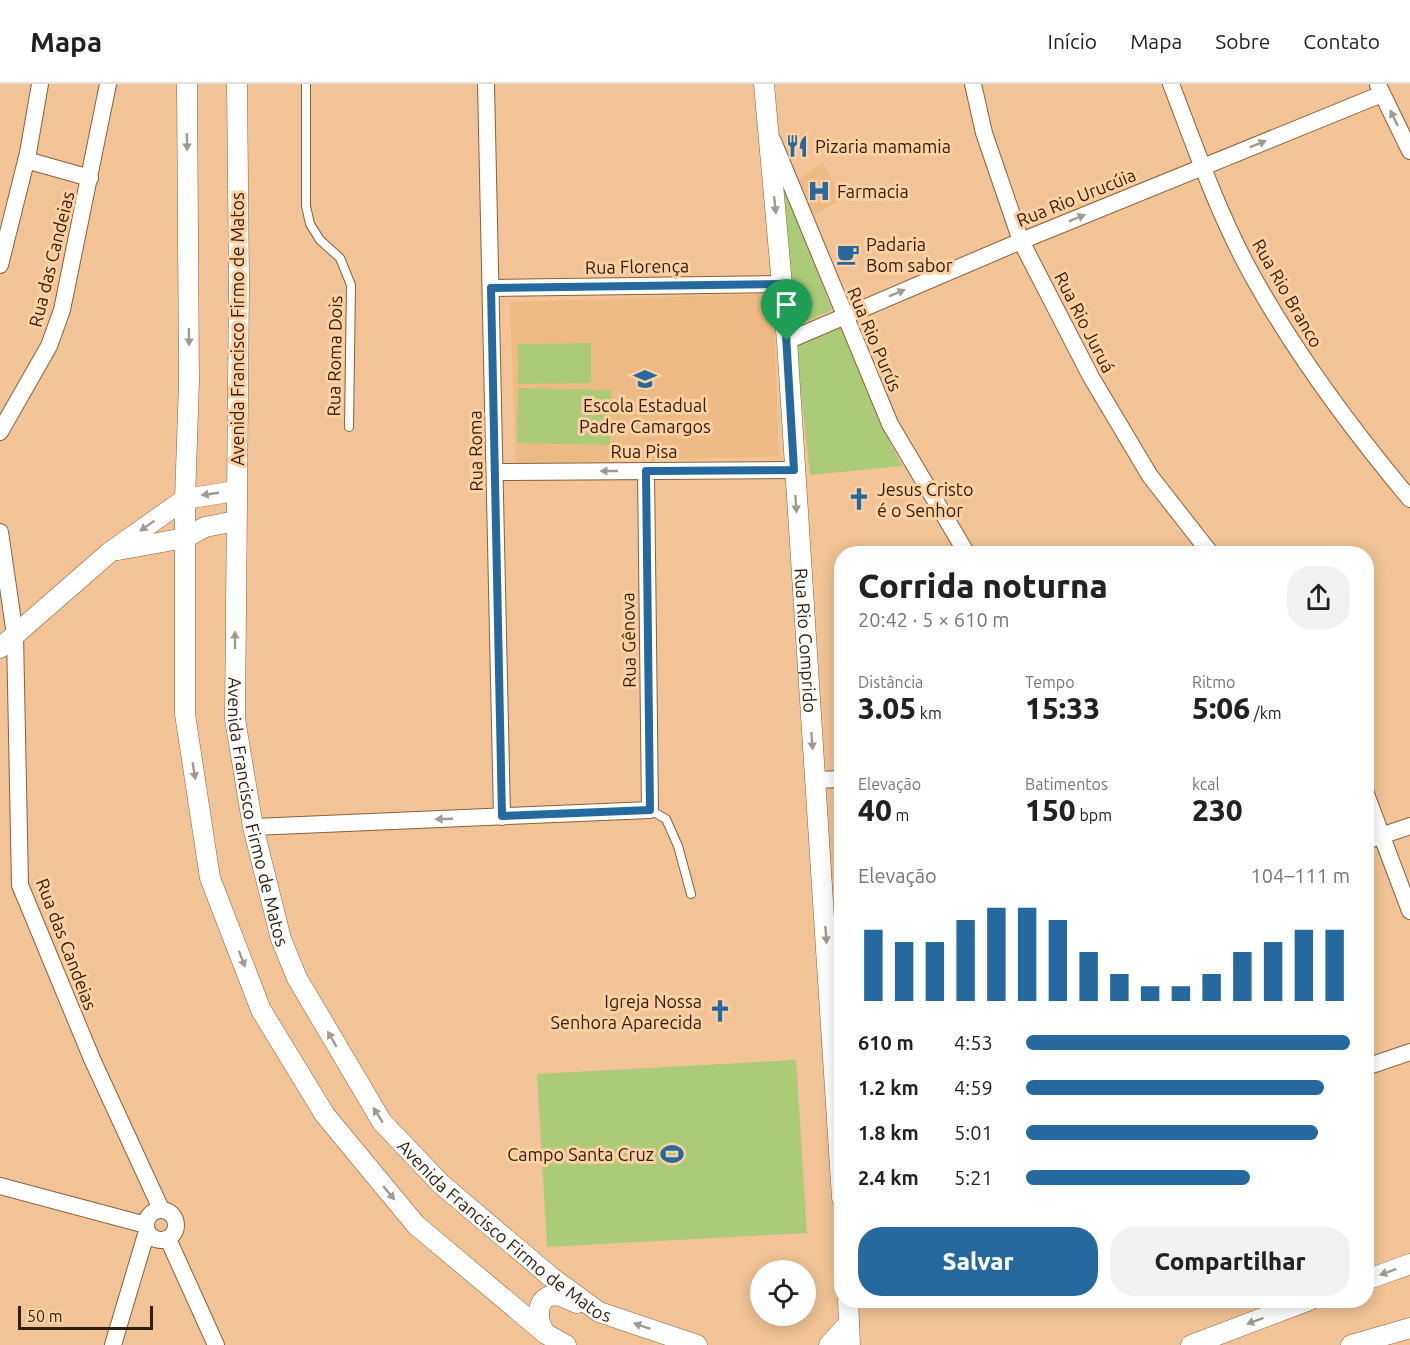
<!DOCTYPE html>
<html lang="pt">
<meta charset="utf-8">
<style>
:root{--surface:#fff;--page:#f2f2f2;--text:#222;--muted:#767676;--line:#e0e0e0;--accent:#25699e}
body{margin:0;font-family:Ubuntu,sans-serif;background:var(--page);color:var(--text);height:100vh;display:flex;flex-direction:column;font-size:22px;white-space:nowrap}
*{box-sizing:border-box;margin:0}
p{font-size:20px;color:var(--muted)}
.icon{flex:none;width:33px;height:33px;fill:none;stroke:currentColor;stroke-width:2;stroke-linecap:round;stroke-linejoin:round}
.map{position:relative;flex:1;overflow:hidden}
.panel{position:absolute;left:834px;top:462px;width:540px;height:762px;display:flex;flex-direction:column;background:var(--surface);border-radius:24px;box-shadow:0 3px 15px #0003}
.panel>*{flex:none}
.tools{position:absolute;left:750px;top:1176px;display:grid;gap:12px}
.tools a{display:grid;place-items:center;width:66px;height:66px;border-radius:50%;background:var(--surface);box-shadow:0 3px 15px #0003;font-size:30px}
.scale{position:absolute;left:18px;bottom:15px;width:135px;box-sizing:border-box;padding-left:6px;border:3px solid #2e1e0b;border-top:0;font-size:16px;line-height:21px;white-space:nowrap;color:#2e1e0b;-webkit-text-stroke:4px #fed0a2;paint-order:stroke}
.pin{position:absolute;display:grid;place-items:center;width:51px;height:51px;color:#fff;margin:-62px -26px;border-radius:50% 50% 50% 0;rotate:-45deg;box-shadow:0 0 6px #0007}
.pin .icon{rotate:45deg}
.round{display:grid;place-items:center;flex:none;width:63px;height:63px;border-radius:24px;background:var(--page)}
.overview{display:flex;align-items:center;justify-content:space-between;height:102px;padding:0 24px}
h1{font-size:33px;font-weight:800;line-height:45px}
.figures{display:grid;grid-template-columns:repeat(3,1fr);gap:9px;height:102px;padding:6px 24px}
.figures div{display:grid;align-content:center}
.figures b{font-size:30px;font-weight:800}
.figures small{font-size:16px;font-weight:400}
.figures p{font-size:16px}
.chart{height:168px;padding:12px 24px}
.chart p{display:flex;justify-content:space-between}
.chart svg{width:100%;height:108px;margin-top:6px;stroke:var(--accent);stroke-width:6}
.primary-button{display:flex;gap:12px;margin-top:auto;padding:12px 24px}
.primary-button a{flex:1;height:69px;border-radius:24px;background:var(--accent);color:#fff;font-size:24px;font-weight:800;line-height:69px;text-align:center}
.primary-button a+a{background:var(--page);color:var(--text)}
ul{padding:0 24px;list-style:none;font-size:20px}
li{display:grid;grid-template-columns:96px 72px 1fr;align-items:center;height:45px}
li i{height:15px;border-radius:8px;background:var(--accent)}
header{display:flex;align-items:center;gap:36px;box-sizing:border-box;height:84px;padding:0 30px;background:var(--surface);border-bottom:2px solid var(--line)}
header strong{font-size:28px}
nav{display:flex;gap:33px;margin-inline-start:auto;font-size:21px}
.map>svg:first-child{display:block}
.built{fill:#edba86}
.green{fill:#abcb78}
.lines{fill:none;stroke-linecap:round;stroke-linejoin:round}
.service-casing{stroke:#8a6237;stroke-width:10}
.minor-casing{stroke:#8a6237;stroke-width:18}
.tertiary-casing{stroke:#8a6237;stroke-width:21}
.service{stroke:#fff;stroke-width:8}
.minor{stroke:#fff;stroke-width:16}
.tertiary{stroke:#fff;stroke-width:20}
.oneway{fill:#a19a91}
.route-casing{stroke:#fff;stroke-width:12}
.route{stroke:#25699e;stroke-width:8}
.labels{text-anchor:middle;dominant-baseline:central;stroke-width:6;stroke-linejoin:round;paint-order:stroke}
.poi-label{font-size:18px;fill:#2e1e0b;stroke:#fed0a2;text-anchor:start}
.street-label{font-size:18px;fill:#2e1e0b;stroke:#fed0a2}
</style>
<header>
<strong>Mapa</strong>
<nav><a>Início</a><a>Mapa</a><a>Sobre</a><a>Contato</a></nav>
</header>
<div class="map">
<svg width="1410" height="1261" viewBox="0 0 1410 1261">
<rect width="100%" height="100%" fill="#f1c396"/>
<path class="built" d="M 823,79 L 842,116 L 813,131 L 796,97 Z
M 773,210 L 779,372 L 516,380 L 510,218 Z"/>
<path class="green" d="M 783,99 L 832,226 L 794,243 Z
M 841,244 L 879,337 L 902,382 L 810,391 L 796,262 Z
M 591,259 L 591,299 L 518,300 L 518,260 Z
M 518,304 L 611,306 L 610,361 L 517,359 Z
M 796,976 L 807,1149 L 547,1163 L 537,990 Z"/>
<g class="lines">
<g class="service-casing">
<path id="service" d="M 306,0 L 306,122 L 310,140 L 320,156 L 340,174 L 351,201 L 349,343
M 650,726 L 666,735 L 678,762 L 691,810"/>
</g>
<g class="minor-casing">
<path id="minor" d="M 486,0 L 502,733
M 973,0 L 984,49 L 1021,157 L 1091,293 L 1150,392 L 1211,470
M 1171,0 C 1194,60 1216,123 1246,180 C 1291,264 1349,342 1410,415
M 1378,1 L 1410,67
M 773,57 L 890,340 L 967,470
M 26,76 L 90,94
M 0,181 L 28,69 L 40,0
M 491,204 L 783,200
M 787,257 L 1021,157 L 1382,10
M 0,348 L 49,262 L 62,226 L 108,0
M 495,388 L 794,386
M 0,448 L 15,551 L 20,801 L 92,975 L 161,1125
M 814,696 L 842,695
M 1366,710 L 1410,827
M 253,743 L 650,726 L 646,387
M 1366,757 L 1410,742
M 1366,983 L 1410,968
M 0,1102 L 146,1141
M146 1141a15 15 0 1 1 30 0a15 15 0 1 1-30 0Z
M 168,1155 L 216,1261
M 113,1261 L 147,1147"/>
</g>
<g class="tertiary-casing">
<g id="tertiary">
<path d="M 187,0 L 189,298 L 185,415 L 185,630 L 210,794 L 261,926 L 325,1031 L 416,1141 L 546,1250 L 566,1261"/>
<path id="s1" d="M 237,0 L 239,199 L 235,635 L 253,743 L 281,855 L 297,894 L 382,1038 L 441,1100 L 551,1193 L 599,1228 L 697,1261"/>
<path id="s2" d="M 764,0 L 787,257 L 842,1114"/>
<path d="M 118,466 L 185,454 L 205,443 L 236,437"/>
<path d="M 0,564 L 110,468 L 185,415 L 236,407"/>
<path d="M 1366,1196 L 1410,1180"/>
<path d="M 848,1216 L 850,1261"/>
<path d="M 545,1249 C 535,1235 536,1208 559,1212 C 565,1213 571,1217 577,1219"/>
<path d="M 829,1261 L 849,1239"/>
<path d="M 1191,1261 L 1310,1216"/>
<path d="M 1351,1261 L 1410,1244"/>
</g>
</g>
<use href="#service" class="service"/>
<use href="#minor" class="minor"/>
<use href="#tertiary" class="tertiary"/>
</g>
<defs><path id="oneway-solid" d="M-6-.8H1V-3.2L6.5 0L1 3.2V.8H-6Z" transform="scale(1.5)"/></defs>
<g class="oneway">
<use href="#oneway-solid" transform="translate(1394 34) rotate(-116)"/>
<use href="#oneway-solid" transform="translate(187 58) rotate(89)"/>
<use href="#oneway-solid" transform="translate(1258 60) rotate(-22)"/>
<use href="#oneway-solid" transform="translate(775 121) rotate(84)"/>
<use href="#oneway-solid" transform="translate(1077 134) rotate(-22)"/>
<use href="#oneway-solid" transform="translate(897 209) rotate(-23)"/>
<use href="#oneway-solid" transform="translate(189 253) rotate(89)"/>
<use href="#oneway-solid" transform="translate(609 387) rotate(180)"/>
<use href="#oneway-solid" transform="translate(210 410) rotate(172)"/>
<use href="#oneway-solid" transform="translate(796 420) rotate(86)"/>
<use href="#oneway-solid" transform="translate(147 442) rotate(145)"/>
<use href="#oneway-solid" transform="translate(235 556) rotate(-90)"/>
<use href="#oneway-solid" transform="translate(812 657) rotate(86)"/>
<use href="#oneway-solid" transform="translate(194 687) rotate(81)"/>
<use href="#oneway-solid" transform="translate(444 735) rotate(178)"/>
<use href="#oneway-solid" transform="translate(826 851) rotate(86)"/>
<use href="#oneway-solid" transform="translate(242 875) rotate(69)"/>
<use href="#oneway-solid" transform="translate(332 955) rotate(-120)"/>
<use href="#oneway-solid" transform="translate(378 1031) rotate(-123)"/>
<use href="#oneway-solid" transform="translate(389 1109) rotate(50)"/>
<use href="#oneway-solid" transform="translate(1388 1188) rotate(160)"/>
<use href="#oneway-solid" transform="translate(1255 1237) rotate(159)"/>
<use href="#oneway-solid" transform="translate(642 1242) rotate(-161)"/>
</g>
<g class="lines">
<g class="route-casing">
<path id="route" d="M 783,200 L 794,386 L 646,387 L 650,726 L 502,732 L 491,204 Z"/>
</g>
<use href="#route" class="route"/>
</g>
<defs>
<g id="restaurant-bare" transform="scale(1.8)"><path d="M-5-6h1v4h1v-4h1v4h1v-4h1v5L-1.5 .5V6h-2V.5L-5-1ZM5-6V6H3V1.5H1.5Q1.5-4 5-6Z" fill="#25699e" stroke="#fed0a2" stroke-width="2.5" paint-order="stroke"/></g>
<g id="hospital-bare" transform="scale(1.8)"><path d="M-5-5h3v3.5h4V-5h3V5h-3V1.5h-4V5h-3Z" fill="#25699e" stroke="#fed0a2" stroke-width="2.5" paint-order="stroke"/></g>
<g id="cafe-bare" transform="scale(1.8)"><path d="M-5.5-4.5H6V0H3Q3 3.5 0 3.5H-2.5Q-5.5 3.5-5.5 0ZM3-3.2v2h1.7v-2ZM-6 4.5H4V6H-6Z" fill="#25699e" stroke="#fed0a2" stroke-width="2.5" paint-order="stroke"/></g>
<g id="school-bare" transform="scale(1.8)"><path d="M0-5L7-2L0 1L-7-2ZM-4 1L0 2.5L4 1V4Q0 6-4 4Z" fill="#25699e" stroke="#fed0a2" stroke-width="2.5" paint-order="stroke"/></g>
<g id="church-bare" transform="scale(1.8)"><path d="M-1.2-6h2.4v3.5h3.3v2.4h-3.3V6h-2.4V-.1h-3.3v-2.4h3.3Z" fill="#25699e" stroke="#fed0a2" stroke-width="2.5" paint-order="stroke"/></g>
<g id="stadium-bare" transform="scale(1.8)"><path d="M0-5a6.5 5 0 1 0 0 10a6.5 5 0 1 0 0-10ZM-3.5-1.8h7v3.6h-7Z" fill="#25699e" stroke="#fed0a2" stroke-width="2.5" paint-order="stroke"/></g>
</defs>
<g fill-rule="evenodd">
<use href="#restaurant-bare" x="797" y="62"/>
<use href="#hospital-bare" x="819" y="107"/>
<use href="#cafe-bare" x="848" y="170"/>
<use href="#school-bare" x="645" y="295"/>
<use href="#church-bare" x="859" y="415"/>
<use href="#church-bare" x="720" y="927"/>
<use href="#stadium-bare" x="672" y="1070"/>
</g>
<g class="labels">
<g class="poi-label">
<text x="815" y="62">Pizaria mamamia</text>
<text x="837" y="107">Farmacia</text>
<text x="866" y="160">Padaria<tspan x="866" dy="21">Bom sabor</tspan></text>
<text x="645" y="321" text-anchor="middle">Escola Estadual<tspan x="645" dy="21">Padre Camargos</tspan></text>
<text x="877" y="405">Jesus Cristo<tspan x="877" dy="21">é o Senhor</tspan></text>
<text x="702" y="917" text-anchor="end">Igreja Nossa<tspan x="702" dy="21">Senhora Aparecida</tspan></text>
<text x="654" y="1070" text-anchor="end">Campo Santa Cruz</text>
</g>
<g class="street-label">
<text transform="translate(1076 113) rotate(-22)">Rua Rio Urucúia</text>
<text transform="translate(51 175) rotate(-76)">Rua das Candeias</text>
<text transform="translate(637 182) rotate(-1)">Rua Florença</text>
<text transform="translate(1288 209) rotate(60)">Rua Rio Branco</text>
<text transform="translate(1085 238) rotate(63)">Rua Rio Juruá</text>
<text transform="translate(237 245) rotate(-90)">Avenida Francisco Firmo de Matos</text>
<text transform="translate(875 255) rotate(67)">Rua Rio Purús</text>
<text transform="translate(334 272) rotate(-89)">Rua Roma Dois</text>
<text transform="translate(475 367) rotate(-91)">Rua Roma</text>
<text x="644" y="367">Rua Pisa</text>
<text transform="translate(628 556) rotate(-91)">Rua Gênova</text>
<text stroke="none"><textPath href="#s2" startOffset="558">Rua Rio Comprido</textPath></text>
<text stroke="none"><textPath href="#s1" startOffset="730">Avenida Francisco Firmo de Matos</textPath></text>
<text transform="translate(67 860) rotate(69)">Rua das Candeias</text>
<text stroke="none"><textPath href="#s1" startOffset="1234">Avenida Francisco Firmo de Matos</textPath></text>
</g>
</g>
</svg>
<div class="tools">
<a><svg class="icon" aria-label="locate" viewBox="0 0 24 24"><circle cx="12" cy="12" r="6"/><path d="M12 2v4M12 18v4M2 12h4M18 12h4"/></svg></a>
</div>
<div class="scale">50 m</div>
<div class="pin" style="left:787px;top:257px;background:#1e9e55"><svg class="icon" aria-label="arrive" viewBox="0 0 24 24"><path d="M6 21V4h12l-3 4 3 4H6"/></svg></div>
<section class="panel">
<div class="overview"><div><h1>Corrida noturna</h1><p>20:42 · 5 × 610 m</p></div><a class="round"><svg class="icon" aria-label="share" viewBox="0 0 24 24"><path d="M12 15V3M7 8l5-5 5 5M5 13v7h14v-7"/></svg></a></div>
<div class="figures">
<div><p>Distância</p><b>3.05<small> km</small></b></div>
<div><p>Tempo</p><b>15:33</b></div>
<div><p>Ritmo</p><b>5:06<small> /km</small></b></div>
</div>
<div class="figures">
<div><p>Elevação</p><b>40<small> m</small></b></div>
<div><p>Batimentos</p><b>150<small> bpm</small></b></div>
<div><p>kcal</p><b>230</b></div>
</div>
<div class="chart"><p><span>Elevação</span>104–111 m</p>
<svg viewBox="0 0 160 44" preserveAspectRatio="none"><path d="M5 44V15M15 44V20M25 44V20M35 44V11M45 44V6M55 44V6M65 44V11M75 44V24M85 44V33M95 44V38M105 44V38M115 44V33M125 44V24M135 44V20M145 44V15M155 44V15"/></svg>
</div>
<ul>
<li><b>610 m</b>4:53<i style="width:100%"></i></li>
<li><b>1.2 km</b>4:59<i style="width:92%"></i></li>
<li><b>1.8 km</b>5:01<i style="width:90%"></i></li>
<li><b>2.4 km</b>5:21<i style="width:69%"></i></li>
</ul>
<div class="primary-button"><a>Salvar</a><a>Compartilhar</a></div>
</section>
</div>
